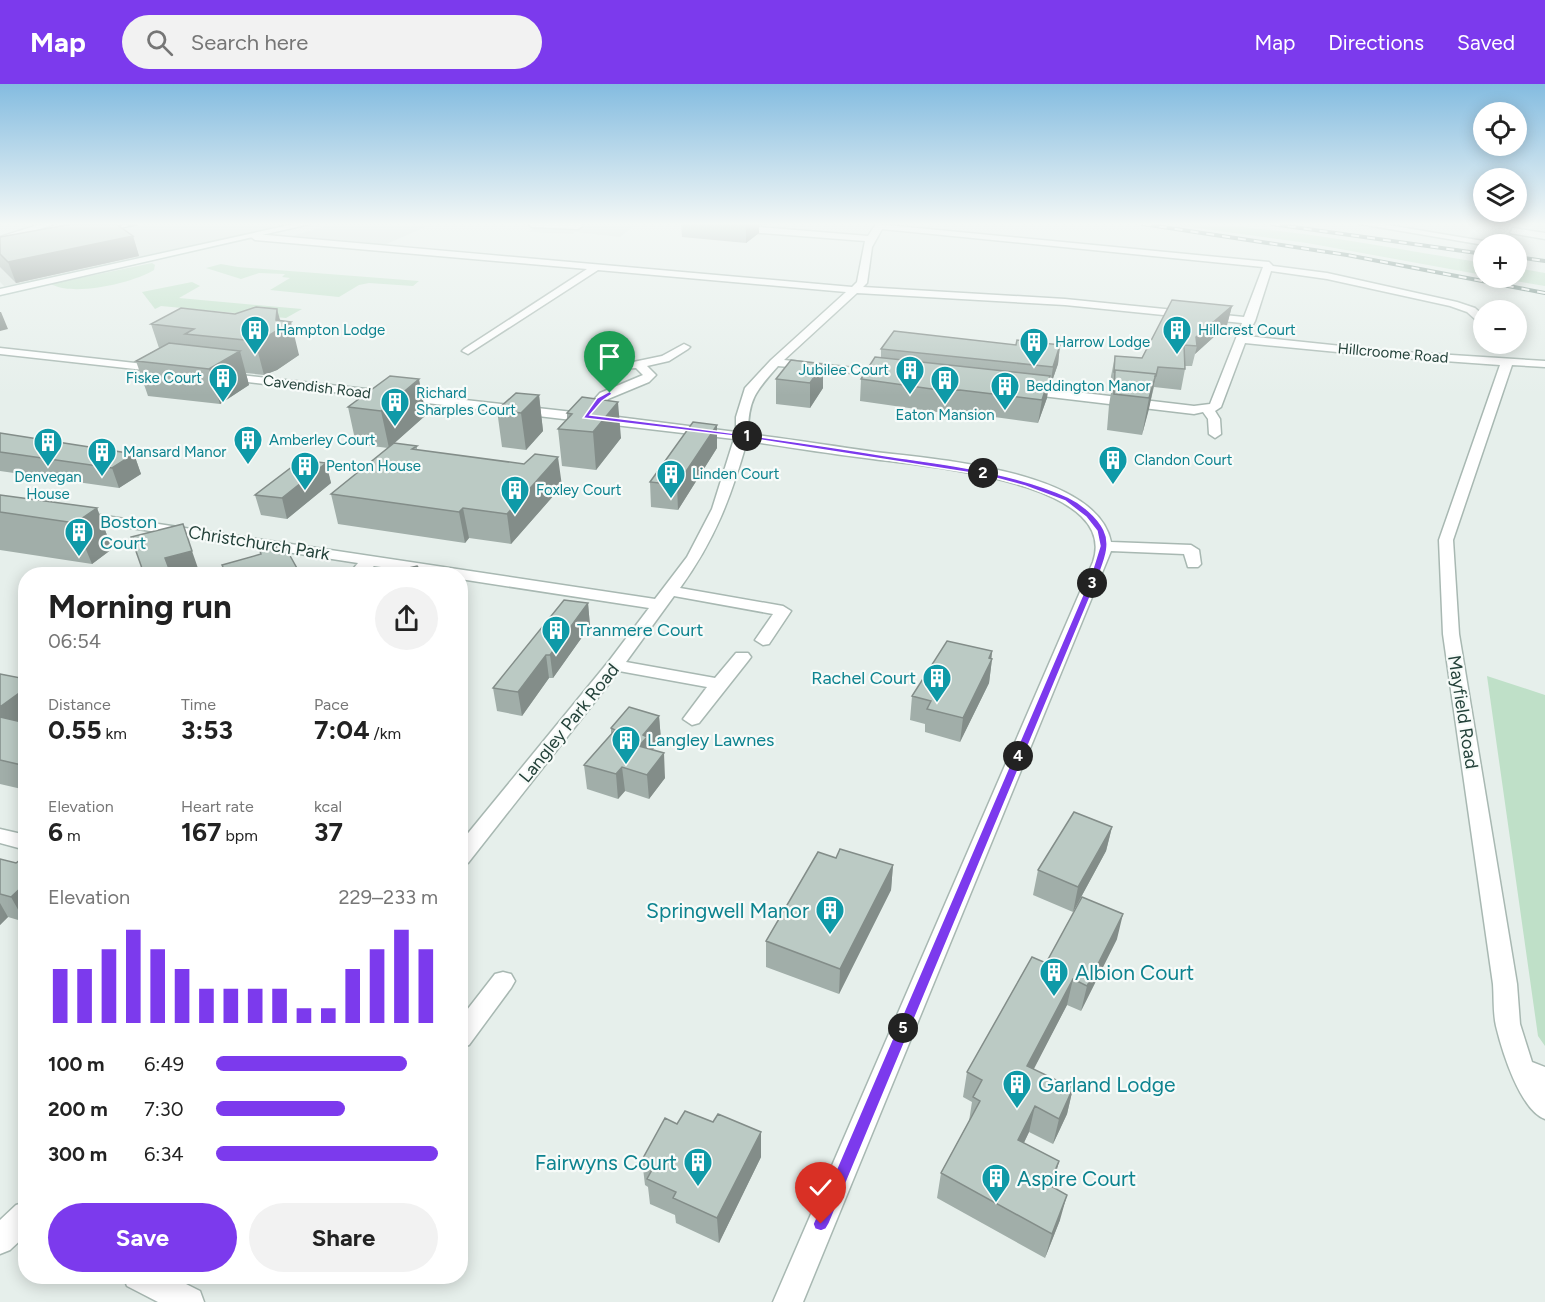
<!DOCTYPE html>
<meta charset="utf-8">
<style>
:root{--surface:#fff;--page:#f2f2f2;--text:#222;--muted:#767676;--accent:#7c3aed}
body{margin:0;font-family:Figtree,sans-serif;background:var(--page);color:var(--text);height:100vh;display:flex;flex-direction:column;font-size:22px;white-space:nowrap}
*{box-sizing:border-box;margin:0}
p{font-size:20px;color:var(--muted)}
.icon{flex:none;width:33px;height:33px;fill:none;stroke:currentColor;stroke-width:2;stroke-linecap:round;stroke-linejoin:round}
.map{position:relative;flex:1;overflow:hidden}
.side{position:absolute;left:18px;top:483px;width:450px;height:717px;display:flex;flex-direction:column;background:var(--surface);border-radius:24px;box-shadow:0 3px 15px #0003}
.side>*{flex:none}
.tools{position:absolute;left:1473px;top:18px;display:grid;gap:12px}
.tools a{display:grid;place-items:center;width:54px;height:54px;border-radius:50%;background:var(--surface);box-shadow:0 3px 15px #0003;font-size:30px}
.pin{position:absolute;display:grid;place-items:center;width:51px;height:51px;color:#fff;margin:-62px -26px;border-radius:50% 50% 50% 0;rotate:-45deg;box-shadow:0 0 6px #0007}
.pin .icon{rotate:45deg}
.km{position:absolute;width:30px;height:30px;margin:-15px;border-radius:50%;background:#222;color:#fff;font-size:16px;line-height:30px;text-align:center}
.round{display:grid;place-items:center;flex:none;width:63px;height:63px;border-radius:32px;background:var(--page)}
.overview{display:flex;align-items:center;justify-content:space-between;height:102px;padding:0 30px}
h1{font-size:33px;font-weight:700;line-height:45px}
.figures{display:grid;grid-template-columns:repeat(3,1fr);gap:9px;height:102px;padding:6px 30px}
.figures div{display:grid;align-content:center}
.figures b{font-size:26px;font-weight:700}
.figures small{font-size:16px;font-weight:400}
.figures p{font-size:16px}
.chart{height:168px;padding:12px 30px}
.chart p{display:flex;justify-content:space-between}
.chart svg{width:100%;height:108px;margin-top:6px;stroke:var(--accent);stroke-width:6}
.cta{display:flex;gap:12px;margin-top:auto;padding:12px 30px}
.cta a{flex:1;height:69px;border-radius:36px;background:var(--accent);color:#fff;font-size:24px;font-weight:700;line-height:69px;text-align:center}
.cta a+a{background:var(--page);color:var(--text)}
ul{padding:0 30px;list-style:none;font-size:20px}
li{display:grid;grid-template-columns:96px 72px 1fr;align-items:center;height:45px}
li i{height:15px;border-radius:8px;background:var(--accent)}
header{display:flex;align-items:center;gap:36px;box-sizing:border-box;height:84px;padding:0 30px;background:var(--accent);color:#fff}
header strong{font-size:28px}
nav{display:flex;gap:33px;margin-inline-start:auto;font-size:21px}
.search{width:420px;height:54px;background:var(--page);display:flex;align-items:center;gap:15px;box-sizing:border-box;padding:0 21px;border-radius:33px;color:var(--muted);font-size:22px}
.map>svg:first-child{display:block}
.built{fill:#d4dfda}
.green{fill:#bfe0c8}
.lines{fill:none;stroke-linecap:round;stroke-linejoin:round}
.minor-casing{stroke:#a8b8b2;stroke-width:3}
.secondary-casing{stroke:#a4bbb3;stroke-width:3}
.minor{fill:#fff;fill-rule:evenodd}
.secondary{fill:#fff;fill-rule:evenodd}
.rail-casing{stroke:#5f7d75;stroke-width:4}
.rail{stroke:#f7fbf9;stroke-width:2;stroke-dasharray:8;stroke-linecap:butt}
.wall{fill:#a1aea9}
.shaded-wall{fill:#838d89}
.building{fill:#bbcac4;stroke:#838d89;stroke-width:1.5}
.route{fill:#7c3aed;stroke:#fff;stroke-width:1.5}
.labels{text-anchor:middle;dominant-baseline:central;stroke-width:4.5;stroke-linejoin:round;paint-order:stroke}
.far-culture-label{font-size:15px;fill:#0d838f;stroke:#f7fbf9;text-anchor:start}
.far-street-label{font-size:15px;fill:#24423a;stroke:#f7fbf9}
.culture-label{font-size:18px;fill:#0d838f;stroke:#f7fbf9;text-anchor:start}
.street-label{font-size:18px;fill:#24423a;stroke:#f7fbf9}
.near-culture-label{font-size:21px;fill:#0d838f;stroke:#f7fbf9;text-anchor:start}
</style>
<header>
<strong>Map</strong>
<div class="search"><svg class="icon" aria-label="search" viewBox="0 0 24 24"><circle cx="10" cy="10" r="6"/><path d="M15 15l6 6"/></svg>Search here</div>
<nav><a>Map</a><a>Directions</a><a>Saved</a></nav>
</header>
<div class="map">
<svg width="1545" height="1218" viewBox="0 0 1545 1218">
<rect width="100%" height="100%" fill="#e6efeb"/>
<path class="built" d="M 150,140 L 287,140 L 19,200 L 4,202 L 0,198 L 0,167 Z
M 333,140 L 384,140 L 408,143 L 428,142 L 377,164 L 282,155 Z
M 541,140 L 641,140 L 634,141 L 620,153 L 575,148 L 573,150 L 528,148 Z"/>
<path class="green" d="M 1168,140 C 1274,140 1379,162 1483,179 L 1483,191 L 1307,159 Z
M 152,179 L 155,181 L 154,186 C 133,199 73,213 51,200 Z
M 221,180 L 238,183 L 419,197 L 413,202 L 369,199 L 359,201 L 339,213 L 270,206 L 290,194 L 282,193 L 285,190 L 259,189 L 241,195 L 206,184 Z
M 1517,184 L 1545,189 L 1545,202 L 1497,194 L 1516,194 Z
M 192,198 L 200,202 L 179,214 L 302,225 L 286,234 L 161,222 L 155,225 L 142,208 Z
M 1487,592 L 1545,611 L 1545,962 L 1538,952 Z"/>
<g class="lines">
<g class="minor-casing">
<path id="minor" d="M 41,140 L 54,140 L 0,159 L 0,153 Z
M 528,140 L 581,140 L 582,142 L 578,145 L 532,143 Z
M 876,140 L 1269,178 L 1273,182 L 1327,189 L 1457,218 L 1475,224 L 1484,232 L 1484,236 L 1476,236 L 1467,228 L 1450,222 L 1327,195 L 1271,187 L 1255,237 L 1247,252 L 1389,267 L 1545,277 L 1545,283 L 1512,281 L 1453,456 L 1459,550 L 1517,900 L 1520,940 L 1532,978 L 1545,983 L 1545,1035 C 1520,1026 1502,967 1496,942 C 1493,929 1494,914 1493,900 L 1443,550 L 1439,456 L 1500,281 L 1389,273 L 1245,259 L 1221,323 L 1215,327 L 1220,335 L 1221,350 L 1215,354 L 1209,350 L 1208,335 L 1203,328 L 1194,330 L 1025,310 L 1019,306 L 1025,302 L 1194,322 L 1210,320 L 1242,239 L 1065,221 L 857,209 L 784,276 L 890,288 L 896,291 L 894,293 L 778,282 C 756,307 748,315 748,350 C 791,355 833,362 875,368 C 933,375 1097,386 1111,458 L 1191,461 L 1199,466 L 1201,480 L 1198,483 L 1188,483 L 1184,470 L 1111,467 L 803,1218 L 773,1218 L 1093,478 C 1121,397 922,382 873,375 C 831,370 789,363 747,357 C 731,413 715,456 680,504 L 783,522 L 791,527 L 769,560 L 763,561 L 755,556 L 773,530 L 674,512 L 626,578 L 715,594 L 736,569 L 748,569 L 751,573 L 748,577 L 699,639 L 692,641 L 683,635 L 707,603 L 619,587 L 468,779 L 460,781 L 460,759 L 609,577 L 649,524 L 460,495 L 460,490 L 431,490 L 374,482 L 364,490 L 349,490 L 358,479 L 79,436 L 72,432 L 79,428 L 655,515 L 687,473 L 712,425 L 734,355 L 222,295 L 216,292 L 222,289 L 582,329 L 600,309 L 643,291 L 636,284 L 619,285 L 619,281 L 662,272 L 684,260 L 690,263 L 688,265 L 669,277 L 647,282 L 656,291 L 649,298 L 608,315 L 594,330 L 736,348 L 736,333 L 745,304 L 771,276 L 846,208 L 598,186 L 468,270 L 462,267 L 464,265 L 587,185 L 255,156 L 251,153 L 255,150 L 852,203 L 857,198 L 865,157 L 736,147 L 732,144 L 736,141 L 868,152 ZM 882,145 L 1263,183 L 1244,233 L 1065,215 L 863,203 L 867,199 L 872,163 Z
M 1360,140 L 1382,140 L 1501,160 L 1484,161 Z
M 1513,144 L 1545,149 L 1545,155 L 1510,149 Z
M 0,264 L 162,282 L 168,285 L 162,288 L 0,270 Z
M 0,745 L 26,751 L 26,766 L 0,759 Z
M 503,888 L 511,890 L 515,897 L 511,904 L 469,961 L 460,964 L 460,935 L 495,890 Z
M 26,1118 L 26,1151 L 10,1166 L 0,1170 L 0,1136 L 16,1121 Z
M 123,1192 L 170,1192 L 200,1207 L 204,1218 L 158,1218 L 127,1202 Z"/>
</g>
<g class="secondary-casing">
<path id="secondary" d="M 294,140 L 310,140 L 0,211 L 0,205 Z"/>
</g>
<use href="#minor" class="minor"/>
<use href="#secondary" class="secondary"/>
<g class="rail-casing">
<path id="rail" d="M 1143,140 L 1347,171 L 1545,209
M 1272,140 L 1484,170
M 104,146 L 136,140
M 1516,173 L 1545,177"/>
</g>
<use href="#rail" class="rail"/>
</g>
<path class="wall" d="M 681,140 L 770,140 L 768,141 L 759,141 L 759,149 L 746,159 L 682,153 Z
M 133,152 L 139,172 L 16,199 L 0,183 L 0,153 Z
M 1232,222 L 1227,241 L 1195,270 L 1192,282 L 1185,282 L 1185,285 L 1181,306 L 1154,303 L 1142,351 L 1107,346 L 1109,321 L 1111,309 L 1110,309 L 1111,292 L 1115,272 L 1142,274 Z
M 280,237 L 299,271 L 277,286 L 264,291 L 246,289 L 249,301 L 220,320 L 148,312 L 136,277 L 159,264 L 151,240 Z
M 1016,261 L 1060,261 L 1058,280 L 1050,303 L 1048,302 L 1047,314 L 1038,339 L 958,328 L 944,329 L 860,317 L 861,295 L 881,274 L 881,265 Z
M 791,276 L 823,304 L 810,324 L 776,320 L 776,295 Z
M 539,311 L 543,347 L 526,366 L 502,363 L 497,326 Z
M 582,313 L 621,354 L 596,386 L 562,382 L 558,345 L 567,335 L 567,329 Z
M 348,323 L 426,331 L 393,360 L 417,362 L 417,366 L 562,402 L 511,460 L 469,454 L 465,459 L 338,440 L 331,410 L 388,364 L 356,360 Z
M 717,341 L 717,364 L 678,426 L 651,423 L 650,398 Z
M 0,349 L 134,370 L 141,390 L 119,404 L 0,387 Z
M 326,379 L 331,399 L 287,435 L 261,431 L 255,411 Z
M 0,411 L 97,424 L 112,465 L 92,480 L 0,466 Z
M 588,519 L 590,542 L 553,594 L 549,594 L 522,632 L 497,627 L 493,604 Z
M 992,567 L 991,575 L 992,575 L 989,599 L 960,658 L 925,648 L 925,640 L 910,636 L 912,612 Z
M 0,590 L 26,595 L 26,706 L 0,700 Z
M 659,632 L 661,656 L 652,666 L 665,694 L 649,715 L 625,707 L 618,715 L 587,705 L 584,681 L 611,650 L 611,644 Z
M 1112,743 L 1106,767 L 1073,828 L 1033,811 L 1038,786 Z
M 836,774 L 893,781 L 891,806 L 839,910 L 766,883 L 766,857 Z
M 0,775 L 25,838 L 8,833 L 0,841 Z
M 1117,855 L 1081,927 L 1067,921 L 1033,985 L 1073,1004 L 1067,1030 L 1053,1060 L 1029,1048 L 1024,1059 L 1052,1103 L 1060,1136 L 1045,1174 L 937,1114 L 941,1089 L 969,1037 L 972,1018 L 963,1013 L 967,988 L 1046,879 Z
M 713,1038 L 761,1048 L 761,1073 L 719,1159 L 676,1139 L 675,1131 L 650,1120 L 648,1103 L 645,1101 L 642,1076 L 677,1040 Z"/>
<path class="shaded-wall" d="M 746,140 L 759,140 L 759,149 L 746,159 Z
M 133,152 L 139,172 L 16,199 L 8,178 Z
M 1232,222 L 1227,241 L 1195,270 L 1197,262 L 1196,253 Z
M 277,225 L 282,243 L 291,238 L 299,271 L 277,286 L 264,291 L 255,257 L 276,236 Z
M 0,228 L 1,228 L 8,245 L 0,247 Z
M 1060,261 L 1058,280 L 1050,303 L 1053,283 Z
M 240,267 L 249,301 L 220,320 L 209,285 Z
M 823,280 L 823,304 L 810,324 L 810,299 Z
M 1156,290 L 1149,325 L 1142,351 L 1149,314 Z
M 1050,292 L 1047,314 L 1038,339 L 1042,316 Z
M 419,295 L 426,331 L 389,364 L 381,327 Z
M 539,311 L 543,347 L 526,366 L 521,329 Z
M 618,318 L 621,354 L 596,386 L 593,348 Z
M 717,341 L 717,364 L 678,426 L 677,401 Z
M 134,370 L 141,390 L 119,404 L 112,384 Z
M 558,373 L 562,402 L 511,460 L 507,430 Z
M 326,379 L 331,399 L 287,435 L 282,414 Z
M 97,424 L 112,465 L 92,480 L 75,439 Z
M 463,424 L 469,454 L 465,459 L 459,428 Z
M 192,467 L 200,490 L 171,490 L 165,474 Z
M 298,486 L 299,490 L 284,490 Z
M 588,519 L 590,542 L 553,594 L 550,571 Z
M 992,567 L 991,579 L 992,575 L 989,599 L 960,658 L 963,634 Z
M 546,571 L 549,594 L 522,632 L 518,608 Z
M 26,604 L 26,640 L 0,651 L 0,623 Z
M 659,632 L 661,656 L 648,671 L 639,662 L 643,651 Z
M 664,669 L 665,694 L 649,715 L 647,691 Z
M 622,683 L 625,707 L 618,715 L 616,690 Z
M 1112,743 L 1106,767 L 1073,828 L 1078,803 Z
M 893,781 L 891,806 L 839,910 L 840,885 Z
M 26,799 L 26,837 L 25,838 L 11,813 Z
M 0,819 L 8,833 L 0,841 Z
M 1123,830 L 1117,855 L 1081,927 L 1087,902 Z
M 1073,895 L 1067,921 L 1022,1008 L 1027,982 Z
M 1073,1004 L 1067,1030 L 1053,1060 L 1059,1035 Z
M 1035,1022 L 1029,1048 L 1013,1081 L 1018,1056 Z
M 761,1048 L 761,1073 L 719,1159 L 717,1134 Z
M 1059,1077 L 1053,1102 L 1042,1126 L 1049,1101 Z
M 1067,1111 L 1060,1136 L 1045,1174 L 1052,1150 Z"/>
<path class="building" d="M 72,140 L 116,140 L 133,152 L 8,178 L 0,170 L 0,153 Z
M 1172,216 L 1232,222 L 1196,253 L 1197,262 L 1184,261 L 1185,285 L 1158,283 L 1156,292 L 1155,292 L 1156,290 L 1115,286 L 1115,288 L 1114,288 L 1115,272 L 1142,274 Z
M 256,223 L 277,225 L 276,236 L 291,238 L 268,252 L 255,257 L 185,250 L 194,245 L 151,240 L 181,224 L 235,230 Z
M 894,247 L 1016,261 L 1017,256 L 1060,261 L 1053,283 L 881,265 Z
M 169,259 L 240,267 L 209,285 L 136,277 Z
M 875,273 L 1050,292 L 1042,316 L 960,306 L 946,307 L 861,295 Z
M 791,276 L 823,280 L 810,299 L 776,295 Z
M 1115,286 L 1156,290 L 1149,314 L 1114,310 Z
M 390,292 L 419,295 L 381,327 L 348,323 Z
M 516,309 L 539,311 L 521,329 L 497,326 Z
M 582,313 L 618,318 L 593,348 L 558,345 L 572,330 L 567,329 Z
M 693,338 L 717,341 L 677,401 L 650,398 Z
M 0,349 L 134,370 L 112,384 L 0,368 Z
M 394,359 L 417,362 L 412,365 L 524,380 L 535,370 L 558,373 L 507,430 L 463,424 L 459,428 L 331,410 Z
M 301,376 L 326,379 L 282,414 L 255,411 Z
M 0,411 L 97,424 L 75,439 L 0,428 Z
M 183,440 L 192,467 L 165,474 L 171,490 L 144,490 L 131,453 Z
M 284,461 L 298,486 L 284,490 L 226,490 L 222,481 L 261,470 L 260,467 Z
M 417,482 L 423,490 L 383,490 Z
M 378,487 L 380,490 L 366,490 Z
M 564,516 L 588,519 L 550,571 L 546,571 L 518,608 L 493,604 Z
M 947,557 L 992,567 L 989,574 L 992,575 L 963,634 L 927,625 L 931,617 L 912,612 Z
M 0,590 L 26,595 L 26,604 L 0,623 Z
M 629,623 L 659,632 L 643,651 L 647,653 L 639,662 L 664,669 L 647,691 L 622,683 L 616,690 L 584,681 L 615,646 L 611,644 Z
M 0,633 L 26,639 L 26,682 L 0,676 Z
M 1074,728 L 1112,743 L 1078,803 L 1038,786 Z
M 840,765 L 893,781 L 840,885 L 766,857 L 818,768 L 836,774 Z
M 0,775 L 16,779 L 20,776 L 26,777 L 26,799 L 11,813 L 0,810 Z
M 1082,813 L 1123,830 L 1087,902 L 1073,895 L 1027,982 L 1073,1004 L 1059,1035 L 1035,1022 L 1018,1056 L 1059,1077 L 1049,1101 L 1067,1111 L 1052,1150 L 941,1089 L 980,1017 L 973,1013 L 982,996 L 967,988 L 1032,873 L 1046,879 Z
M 685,1027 L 713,1038 L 718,1030 L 761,1048 L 717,1134 L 673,1114 L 676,1108 L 647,1095 L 654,1082 L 642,1076 L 665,1034 L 677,1040 Z"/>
<linearGradient id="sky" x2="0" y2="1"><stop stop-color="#84bce0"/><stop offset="0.45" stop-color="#f4f8f6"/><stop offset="1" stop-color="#f4f8f6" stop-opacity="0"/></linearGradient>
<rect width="1545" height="311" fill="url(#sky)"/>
<path class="route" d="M 610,307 L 612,310 L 602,317 L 590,331 C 689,343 788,356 887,372 C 948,381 1011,388 1068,413 C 1081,419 1098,433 1104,446 C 1112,462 1103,479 1098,494 L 829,1140 L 826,1145 L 821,1147 L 815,1145 L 813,1140 L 1090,494 L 1100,462 L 1097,447 L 1086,433 L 1065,417 L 1025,402 L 984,391 L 742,353 L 583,334 L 597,314 Z"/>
<defs>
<g id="building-pin" transform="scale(1.5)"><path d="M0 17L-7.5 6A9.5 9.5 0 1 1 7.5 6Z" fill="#0f9aa8" stroke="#f7fbf9"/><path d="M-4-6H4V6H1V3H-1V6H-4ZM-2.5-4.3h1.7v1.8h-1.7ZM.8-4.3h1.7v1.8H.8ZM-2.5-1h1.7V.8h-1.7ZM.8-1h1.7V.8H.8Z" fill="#fff"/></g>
</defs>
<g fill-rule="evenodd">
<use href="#building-pin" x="255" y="246"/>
<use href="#building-pin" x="1177" y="246"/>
<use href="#building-pin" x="1034" y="258"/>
<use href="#building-pin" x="910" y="286"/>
<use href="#building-pin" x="223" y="294"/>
<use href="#building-pin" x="945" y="296"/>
<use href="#building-pin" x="1005" y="302"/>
<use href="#building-pin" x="395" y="318"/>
<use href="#building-pin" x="248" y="356"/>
<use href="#building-pin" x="48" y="358"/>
<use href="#building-pin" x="102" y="368"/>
<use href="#building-pin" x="1113" y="376"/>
<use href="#building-pin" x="305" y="382"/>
<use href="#building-pin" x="671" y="390"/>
<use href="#building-pin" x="515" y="406"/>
<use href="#building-pin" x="79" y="448"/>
<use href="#building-pin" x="556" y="546"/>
<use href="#building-pin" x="937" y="594"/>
<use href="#building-pin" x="626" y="656"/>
<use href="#building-pin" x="830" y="826"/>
<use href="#building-pin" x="1054" y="888"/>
<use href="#building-pin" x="1017" y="1000"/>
<use href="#building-pin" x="698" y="1078"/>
<use href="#building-pin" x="996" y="1094"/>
</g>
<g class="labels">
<g class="far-culture-label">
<text x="276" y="246">Hampton Lodge</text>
<text x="1198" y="246">Hillcrest Court</text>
<text x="1055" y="258">Harrow Lodge</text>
<text x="889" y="286" text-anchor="end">Jubilee Court</text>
<text x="202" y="294" text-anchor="end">Fiske Court</text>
<text x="1026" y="302">Beddington Manor</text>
<text x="416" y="309">Richard<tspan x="416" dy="17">Sharples Court</tspan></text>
<text x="945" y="331" text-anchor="middle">Eaton Mansion</text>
<text x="269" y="356">Amberley Court</text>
<text x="123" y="368">Mansard Manor</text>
<text x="1134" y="376">Clandon Court</text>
<text x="326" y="382">Penton House</text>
<text x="692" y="390">Linden Court</text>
<text x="48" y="393" text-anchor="middle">Denvegan<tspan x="48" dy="17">House</tspan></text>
<text x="536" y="406">Foxley Court</text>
</g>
<g class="far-street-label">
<text transform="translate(1393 269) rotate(5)">Hillcroome Road</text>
<text transform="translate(317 303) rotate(7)">Cavendish Road</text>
</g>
<g class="culture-label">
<text x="100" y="438">Boston<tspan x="100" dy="21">Court</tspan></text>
<text x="577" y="546">Tranmere Court</text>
<text x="916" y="594" text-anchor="end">Rachel Court</text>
<text x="647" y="656">Langley Lawnes</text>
</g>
<g class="street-label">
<text transform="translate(259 459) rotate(9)">Christchurch Park</text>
<text transform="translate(1463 628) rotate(81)">Mayfield Road</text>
<text transform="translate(569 639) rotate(-51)">Langley Park Road</text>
</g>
<g class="near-culture-label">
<text x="809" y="826" text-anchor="end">Springwell Manor</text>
<text x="1075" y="888">Albion Court</text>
<text x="1038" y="1000">Garland Lodge</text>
<text x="677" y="1078" text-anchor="end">Fairwyns Court</text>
<text x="1017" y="1094">Aspire Court</text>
</g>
</g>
</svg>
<div class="tools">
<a><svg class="icon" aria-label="locate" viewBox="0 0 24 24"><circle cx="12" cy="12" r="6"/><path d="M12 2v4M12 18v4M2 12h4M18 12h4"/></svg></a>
<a><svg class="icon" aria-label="layers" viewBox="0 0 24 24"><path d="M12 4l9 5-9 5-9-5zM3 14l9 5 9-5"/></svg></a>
<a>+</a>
<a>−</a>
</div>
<div class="pin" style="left:610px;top:309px;background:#1e9e55"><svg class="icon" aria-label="arrive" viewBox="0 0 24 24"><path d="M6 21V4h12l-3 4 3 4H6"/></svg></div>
<div class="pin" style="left:821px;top:1140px;background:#d93025"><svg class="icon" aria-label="check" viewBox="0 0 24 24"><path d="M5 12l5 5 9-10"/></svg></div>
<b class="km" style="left:747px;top:352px">1</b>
<b class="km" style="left:983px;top:389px">2</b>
<b class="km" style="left:1092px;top:499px">3</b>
<b class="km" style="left:1018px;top:672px">4</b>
<b class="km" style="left:903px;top:944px">5</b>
<section class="side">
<div class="overview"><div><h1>Morning run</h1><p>06:54</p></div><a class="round"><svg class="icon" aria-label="share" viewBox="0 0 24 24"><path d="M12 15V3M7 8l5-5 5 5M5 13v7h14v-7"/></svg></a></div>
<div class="figures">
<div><p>Distance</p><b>0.55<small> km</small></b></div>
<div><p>Time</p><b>3:53</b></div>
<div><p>Pace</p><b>7:04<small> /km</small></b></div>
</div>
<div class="figures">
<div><p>Elevation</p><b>6<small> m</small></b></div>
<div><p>Heart rate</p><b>167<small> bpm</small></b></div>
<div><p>kcal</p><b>37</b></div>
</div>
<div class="chart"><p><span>Elevation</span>229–233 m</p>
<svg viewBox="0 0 160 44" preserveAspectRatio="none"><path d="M5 44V22M15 44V22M25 44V14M35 44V6M45 44V14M55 44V22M65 44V30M75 44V30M85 44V30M95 44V30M105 44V38M115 44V38M125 44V22M135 44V14M145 44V6M155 44V14"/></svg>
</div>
<ul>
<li><b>100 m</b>6:49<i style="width:86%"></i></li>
<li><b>200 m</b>7:30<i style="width:58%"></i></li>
<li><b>300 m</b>6:34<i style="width:100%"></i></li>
</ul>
<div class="cta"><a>Save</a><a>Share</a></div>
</section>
</div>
